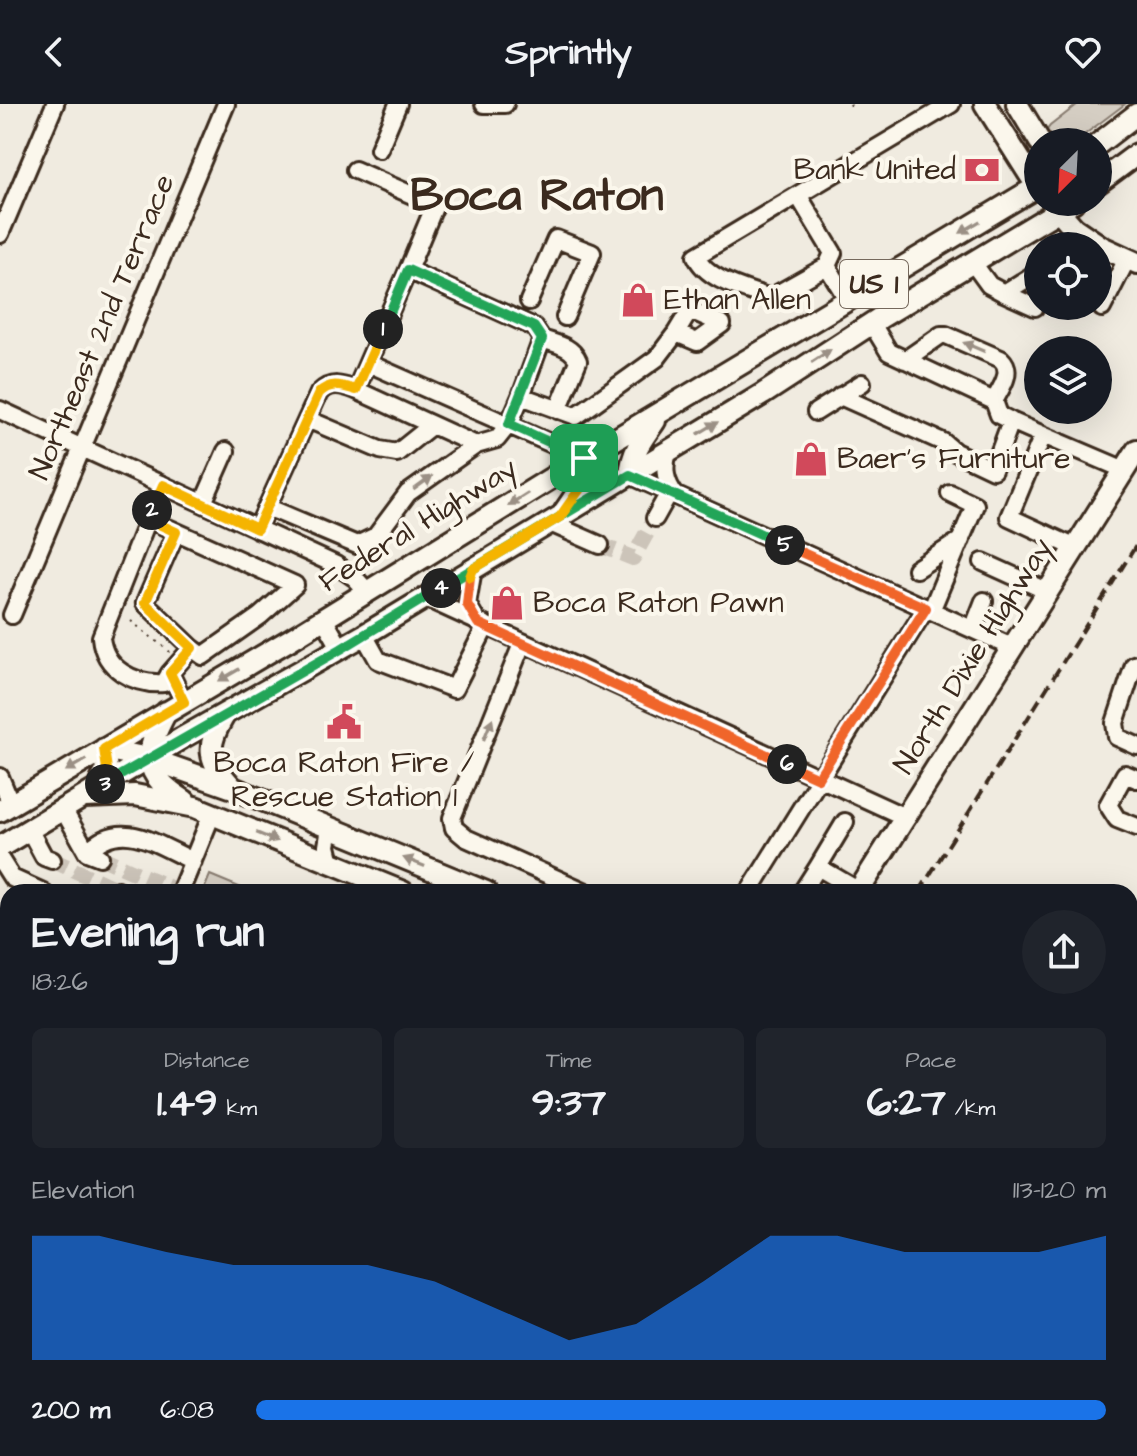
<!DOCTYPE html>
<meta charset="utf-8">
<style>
:root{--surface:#171b24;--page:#20242c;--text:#f1f3f6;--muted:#9ea1a6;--accent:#1a73e8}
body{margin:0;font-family:"Architects Daughter",sans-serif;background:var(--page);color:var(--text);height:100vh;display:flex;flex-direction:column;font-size:30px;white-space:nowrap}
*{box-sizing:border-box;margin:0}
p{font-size:26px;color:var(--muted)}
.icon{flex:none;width:44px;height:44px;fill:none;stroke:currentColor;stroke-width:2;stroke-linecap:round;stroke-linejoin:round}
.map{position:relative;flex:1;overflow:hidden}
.side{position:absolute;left:0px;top:780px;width:1138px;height:572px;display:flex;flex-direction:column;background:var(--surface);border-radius:24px 24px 0 0;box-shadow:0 8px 32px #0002}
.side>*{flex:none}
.needle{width:52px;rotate:204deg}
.tools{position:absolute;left:1024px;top:24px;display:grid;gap:16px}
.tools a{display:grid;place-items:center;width:88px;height:88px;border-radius:50%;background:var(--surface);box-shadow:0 8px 32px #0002;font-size:40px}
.pin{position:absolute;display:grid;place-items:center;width:68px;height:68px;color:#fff;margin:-34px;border-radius:16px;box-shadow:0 4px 12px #0006}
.km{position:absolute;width:40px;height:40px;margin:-20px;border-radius:50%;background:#222;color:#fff;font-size:22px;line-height:40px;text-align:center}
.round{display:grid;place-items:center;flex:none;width:84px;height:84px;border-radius:42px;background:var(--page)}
.summary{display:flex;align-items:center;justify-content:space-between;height:136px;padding:0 32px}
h1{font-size:44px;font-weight:700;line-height:60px}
.figures{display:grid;grid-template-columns:repeat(3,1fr);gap:12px;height:136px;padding:8px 32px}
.figures div{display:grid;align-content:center;border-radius:12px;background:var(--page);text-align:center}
.figures b{font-size:40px;font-weight:700}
.figures small{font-size:22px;font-weight:400}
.figures p{font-size:22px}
.chart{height:224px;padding:16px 32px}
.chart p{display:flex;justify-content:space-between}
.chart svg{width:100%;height:144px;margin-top:8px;fill:var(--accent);opacity:.7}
ul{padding:0 32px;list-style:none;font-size:26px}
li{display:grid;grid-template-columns:128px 96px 1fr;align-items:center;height:60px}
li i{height:20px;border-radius:10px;background:var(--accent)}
header{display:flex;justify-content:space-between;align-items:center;height:104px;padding:0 32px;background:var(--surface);font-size:36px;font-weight:700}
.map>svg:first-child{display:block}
.green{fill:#d5cec3;stroke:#887c70;stroke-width:2}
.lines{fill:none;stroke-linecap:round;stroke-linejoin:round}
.minor-tunnel{stroke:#ccc4b9;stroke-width:16;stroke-dasharray:16 8;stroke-linecap:butt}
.minor-casing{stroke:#3b2a1e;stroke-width:22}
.major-casing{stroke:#3b2a1e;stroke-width:26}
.path{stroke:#3b2a1e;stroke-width:2;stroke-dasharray:2 6;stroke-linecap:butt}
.minor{stroke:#fbf7ec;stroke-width:16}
.major{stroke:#fbf7ec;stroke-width:20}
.rail{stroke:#3b2a1e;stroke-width:4;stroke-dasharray:12 6;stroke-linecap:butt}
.oneway{fill:#9b9085}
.split-1-casing{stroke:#fff;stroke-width:16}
.split-2-casing{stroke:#fff;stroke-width:16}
.split-3-casing{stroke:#fff;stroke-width:16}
.split-4-casing{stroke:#fff;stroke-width:16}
.split-5-casing{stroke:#fff;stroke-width:16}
.split-6-casing{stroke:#fff;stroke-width:16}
.split-7-casing{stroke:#fff;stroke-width:16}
.split-8-casing{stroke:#fff;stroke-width:16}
.split-1{stroke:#22a559;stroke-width:10}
.split-2{stroke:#f5b400;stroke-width:10}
.split-3{stroke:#f5b400;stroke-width:10}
.split-4{stroke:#22a559;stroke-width:10}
.split-5{stroke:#22a559;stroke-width:10}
.split-6{stroke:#f0652b;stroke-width:10}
.split-7{stroke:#f0652b;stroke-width:10}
.split-8{stroke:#f5b400;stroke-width:10}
.labels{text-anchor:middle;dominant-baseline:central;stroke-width:8;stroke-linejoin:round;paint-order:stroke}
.shield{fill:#fbf7ec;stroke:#75685c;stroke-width:2}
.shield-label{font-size:28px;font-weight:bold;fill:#3b2a1e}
.poi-label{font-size:30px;fill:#3b2a1e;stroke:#fbf7ec;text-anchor:start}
.street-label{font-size:30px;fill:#3b2a1e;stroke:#fbf7ec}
.town-label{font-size:46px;font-weight:bold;fill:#3b2a1e;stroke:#fbf7ec}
</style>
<header><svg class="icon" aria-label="back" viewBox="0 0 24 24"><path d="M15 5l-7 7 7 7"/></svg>Sprintly<svg class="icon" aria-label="heart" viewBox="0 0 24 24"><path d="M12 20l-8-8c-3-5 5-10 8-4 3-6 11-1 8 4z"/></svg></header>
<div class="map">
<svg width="1137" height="1352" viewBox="0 0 1137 1352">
<rect width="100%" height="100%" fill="#f0ebe0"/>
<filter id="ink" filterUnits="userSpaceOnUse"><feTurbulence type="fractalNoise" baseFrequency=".0125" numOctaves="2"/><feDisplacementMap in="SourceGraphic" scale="16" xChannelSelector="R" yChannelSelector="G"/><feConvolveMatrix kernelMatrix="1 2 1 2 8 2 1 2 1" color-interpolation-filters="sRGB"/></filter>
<g filter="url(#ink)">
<path class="green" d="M 1078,0 L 1125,0 L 1080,34 L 1051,31 L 1047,26 L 1050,22 Z
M 210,771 L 251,788 L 203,788 Z"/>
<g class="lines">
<path class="minor-tunnel" d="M 600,441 L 633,454 L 655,414
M 100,753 L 170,784
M 52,756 L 118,786"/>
<g class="minor-casing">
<path id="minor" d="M 484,0 L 505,0
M 379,45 L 398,0
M 355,66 L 435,101 L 408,166
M 798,91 L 696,152 C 707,177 746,185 770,194 L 827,162
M 0,130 L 55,0
M 973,159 L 989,181 L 1004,189
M 848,196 L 827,162 L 833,149 L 798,91 L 951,0
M 529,197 L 556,135 L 592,149 L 565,213
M 1035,203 L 1004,189 L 1038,168
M 1102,204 L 1127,155
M 905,256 L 941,231 L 946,231 L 1001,255 C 1014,267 1001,284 994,297
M 370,260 L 584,354
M 356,286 L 476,341
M 521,292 L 542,235 C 556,240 572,242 578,257 L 558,306
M 840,292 L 943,338 L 955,348 L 993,366 L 1011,317 L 999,311 L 994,297 L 889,248 L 872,220
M 0,306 L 336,461 L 355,474 L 368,488
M 816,308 L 862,279
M 307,315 L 380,346 L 397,349 L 432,321
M 1011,317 L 1043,331
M 668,348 C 663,365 665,378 676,392
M 630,371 L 1014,544
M 163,381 L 148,415 L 295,481 L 260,512 L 203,552 L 192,544 L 170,569 L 184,598
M 203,399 L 226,347
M 267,403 L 357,441 L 376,432 L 408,389 L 476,341 L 497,335 L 509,320 L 521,292 L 576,312 L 657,254 L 676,229 L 697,238 L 722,220 L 690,206 L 676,229
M 655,414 L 669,389
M 148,415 L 101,533 C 104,565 134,581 164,579 L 170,569
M 550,419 L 600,441
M 257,425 L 319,289 C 331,277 342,281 356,286 L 408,166 L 534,223 L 542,235
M 176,428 L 145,499 L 192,544
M 1076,444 L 1009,413 L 1043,331 L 1125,366
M 983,458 L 1049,488
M 473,465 L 467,500 L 478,519
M 916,465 L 961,436
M 426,494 L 907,714
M 931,507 L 975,401 L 950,389
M 12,511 L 226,0
M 324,515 L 341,545
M 973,525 L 984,497
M 364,531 L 378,556 L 454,585 L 486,522
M 522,540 L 452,714 L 454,724 L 466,734 L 586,788
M 1137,560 L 1134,561 L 1115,619 L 1117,633 L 1137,642
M 0,673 L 11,700
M 1137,675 L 1125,670 L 1108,701 L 1117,715 L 1137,723
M 63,705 L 87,748 L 100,753
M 330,724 L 327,742 L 331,759
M 29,725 L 44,753 L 52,756
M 87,748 C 121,712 157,741 193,757
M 0,755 L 12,774 L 43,788
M 818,763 L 845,718
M 118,786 L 122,788
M 180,788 L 212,710
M 749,788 L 926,504
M 802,788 L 818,763 L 859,787
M 1136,828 L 1137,830
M 0,888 L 8,892
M 0,973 L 8,955
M 0,1014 L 5,1003
M 0,1090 L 8,1072
M 1130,1139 L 1137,1142
M 0,1141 L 8,1145
M 0,1274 L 8,1277
M 152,1344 L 170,1352
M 610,1352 L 615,1344
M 727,1352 L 732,1344
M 852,1352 L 857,1344
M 887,1352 L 892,1344"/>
</g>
<g class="major-casing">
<path id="major" d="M 985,0 L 1038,84
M 1017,0 L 1040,38
M 1098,40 L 1137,10
M 1098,79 L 1137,50
M 1053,100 L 1074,124 L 1102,143 L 1137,159
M 630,371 C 632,348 642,335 655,317
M 564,408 C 577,389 587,378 584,354
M 166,608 C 144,650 140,669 185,697
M 225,610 C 205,643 207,656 233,684
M 98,683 L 107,665 L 104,645 L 148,654 L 233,684 L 486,788
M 85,693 L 135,691 L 195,703 L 403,788
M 0,707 L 291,535 L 584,354 L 1038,82
M 0,743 L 182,634 L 364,531 L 763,290 L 880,214 L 1073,98
M 858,788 L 1137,346
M 1130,1043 L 1137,1045
M 1130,1080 L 1137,1083
M 503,1352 L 508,1344"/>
</g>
<path class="path" d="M 850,0 L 854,7
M 131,517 L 170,548"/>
<use href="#minor" class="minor"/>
<use href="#major" class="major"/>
<path class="rail" d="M 919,788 L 1137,440
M 574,1352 L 579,1344"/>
</g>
<defs><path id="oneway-solid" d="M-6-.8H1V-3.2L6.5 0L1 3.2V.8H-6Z" transform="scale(2)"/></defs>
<g class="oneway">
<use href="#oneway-solid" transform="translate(970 123) rotate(149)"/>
<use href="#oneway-solid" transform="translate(974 243) rotate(-157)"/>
<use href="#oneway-solid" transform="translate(821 252) rotate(-33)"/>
<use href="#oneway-solid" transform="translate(708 324) rotate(-31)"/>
<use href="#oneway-solid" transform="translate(423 379) rotate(-36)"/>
<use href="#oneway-solid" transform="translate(518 395) rotate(148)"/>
<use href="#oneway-solid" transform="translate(229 571) rotate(150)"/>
<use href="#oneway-solid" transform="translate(488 625) rotate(-68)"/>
<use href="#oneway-solid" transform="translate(76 661) rotate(150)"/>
<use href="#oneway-solid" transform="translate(267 733) rotate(22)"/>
<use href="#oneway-solid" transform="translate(414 758) rotate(-158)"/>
</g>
</g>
<g class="lines" filter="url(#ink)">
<g class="split-1-casing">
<path id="split-1" d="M 383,225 L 408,166 L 534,223 L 542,235 L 509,320 L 584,354"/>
</g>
<g class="split-2-casing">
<path id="split-2" d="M 152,406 L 163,381 L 257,425 L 319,289 C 331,277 342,282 356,286 L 383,225"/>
</g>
<g class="split-3-casing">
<path id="split-3" d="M 105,680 L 98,683 L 107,665 L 104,645 L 184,598 L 170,569 L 192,544 L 145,499 L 176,428 L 148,415 L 152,406"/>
</g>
<g class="split-4-casing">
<path id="split-4" d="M 105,680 L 341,545 L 441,484"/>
</g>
<g class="split-5-casing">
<path id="split-5" d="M 441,484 L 630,371 L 785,441"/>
</g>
<g class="split-6-casing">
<path id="split-6" d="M 785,441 L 926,504 L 818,674 L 787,660"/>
</g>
<g class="split-7-casing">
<path id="split-7" d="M 470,473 L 467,500 L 478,519 L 787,660"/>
</g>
<g class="split-8-casing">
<path id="split-8" d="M 470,473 L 473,465 L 560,413 L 584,379 L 584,354"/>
</g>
<use href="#split-1" class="split-1"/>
<use href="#split-2" class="split-2"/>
<use href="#split-3" class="split-3"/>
<use href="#split-4" class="split-4"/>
<use href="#split-5" class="split-5"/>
<use href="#split-6" class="split-6"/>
<use href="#split-7" class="split-7"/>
<use href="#split-8" class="split-8"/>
</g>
<defs>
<g id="bank-bare" transform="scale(2.76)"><path d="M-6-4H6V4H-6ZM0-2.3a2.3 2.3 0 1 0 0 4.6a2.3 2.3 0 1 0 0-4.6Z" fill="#d1495b" stroke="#fbf7ec" stroke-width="2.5" paint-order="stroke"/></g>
<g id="shop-bare" transform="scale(2.76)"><path d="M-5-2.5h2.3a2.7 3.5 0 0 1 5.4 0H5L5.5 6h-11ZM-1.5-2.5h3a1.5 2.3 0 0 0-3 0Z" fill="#d1495b" stroke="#fbf7ec" stroke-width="2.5" paint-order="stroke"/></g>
<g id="civic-bare" transform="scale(2.76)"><path d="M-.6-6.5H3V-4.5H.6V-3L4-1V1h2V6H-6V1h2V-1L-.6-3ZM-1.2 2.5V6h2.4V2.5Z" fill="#d1495b" stroke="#fbf7ec" stroke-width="2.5" paint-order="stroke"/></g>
</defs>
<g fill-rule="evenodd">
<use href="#bank-bare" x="982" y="66"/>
<use href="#shop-bare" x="638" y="196"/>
<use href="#shop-bare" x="811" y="355"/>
<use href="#shop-bare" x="507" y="499"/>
<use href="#civic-bare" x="344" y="618"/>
</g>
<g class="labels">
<rect class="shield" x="840" y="156" width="68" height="48" rx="6"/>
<g class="shield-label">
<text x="874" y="180">US 1</text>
</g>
<g class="poi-label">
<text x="956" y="66" text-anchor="end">Bank United</text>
<text x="664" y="196">Ethan Allen</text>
<text x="837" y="355">Baer's Furniture</text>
<text x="533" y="499">Boca Raton Pawn</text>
<text x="344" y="659" text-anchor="middle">Boca Raton Fire /<tspan x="344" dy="34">Rescue Station 1</tspan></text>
</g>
<g class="street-label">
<text transform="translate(102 223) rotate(-67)">Northeast 2nd Terrace</text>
<text transform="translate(418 421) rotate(-32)">Federal Highway</text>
<text transform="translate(973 552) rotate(-58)">North Dixie Highway</text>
</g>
<g class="town-label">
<text x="537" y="93">Boca Raton</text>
</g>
</g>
</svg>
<div class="tools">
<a><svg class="needle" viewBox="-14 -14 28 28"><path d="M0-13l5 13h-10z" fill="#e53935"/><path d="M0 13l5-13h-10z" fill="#9ea1a6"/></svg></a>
<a><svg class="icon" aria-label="locate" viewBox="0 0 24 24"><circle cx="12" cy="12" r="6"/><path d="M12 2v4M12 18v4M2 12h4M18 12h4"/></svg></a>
<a><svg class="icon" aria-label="layers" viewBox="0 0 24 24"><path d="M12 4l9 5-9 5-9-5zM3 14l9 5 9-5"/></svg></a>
</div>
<div class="pin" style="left:584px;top:354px;background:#1e9e55"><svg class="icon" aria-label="arrive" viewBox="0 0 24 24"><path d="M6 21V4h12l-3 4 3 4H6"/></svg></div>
<b class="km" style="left:383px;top:225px">1</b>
<b class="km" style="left:152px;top:406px">2</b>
<b class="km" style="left:105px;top:680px">3</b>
<b class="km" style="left:441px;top:484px">4</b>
<b class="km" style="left:785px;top:441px">5</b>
<b class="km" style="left:787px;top:660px">6</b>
<section class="side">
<div class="summary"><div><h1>Evening run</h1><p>18:26</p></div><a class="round"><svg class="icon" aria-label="share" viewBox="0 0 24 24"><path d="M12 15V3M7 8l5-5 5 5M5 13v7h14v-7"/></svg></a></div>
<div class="figures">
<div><p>Distance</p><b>1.49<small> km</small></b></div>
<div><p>Time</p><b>9:37</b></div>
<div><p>Pace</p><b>6:27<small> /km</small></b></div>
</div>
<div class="chart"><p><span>Elevation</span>113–120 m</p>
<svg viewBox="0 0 160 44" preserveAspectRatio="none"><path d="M0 44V6L10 6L20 11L30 15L40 15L50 15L60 20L70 29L80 38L90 33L100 20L110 6L120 6L130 11L140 11L150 11L160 6V44z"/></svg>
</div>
<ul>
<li><b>200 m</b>6:08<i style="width:100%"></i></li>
</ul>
</section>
</div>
